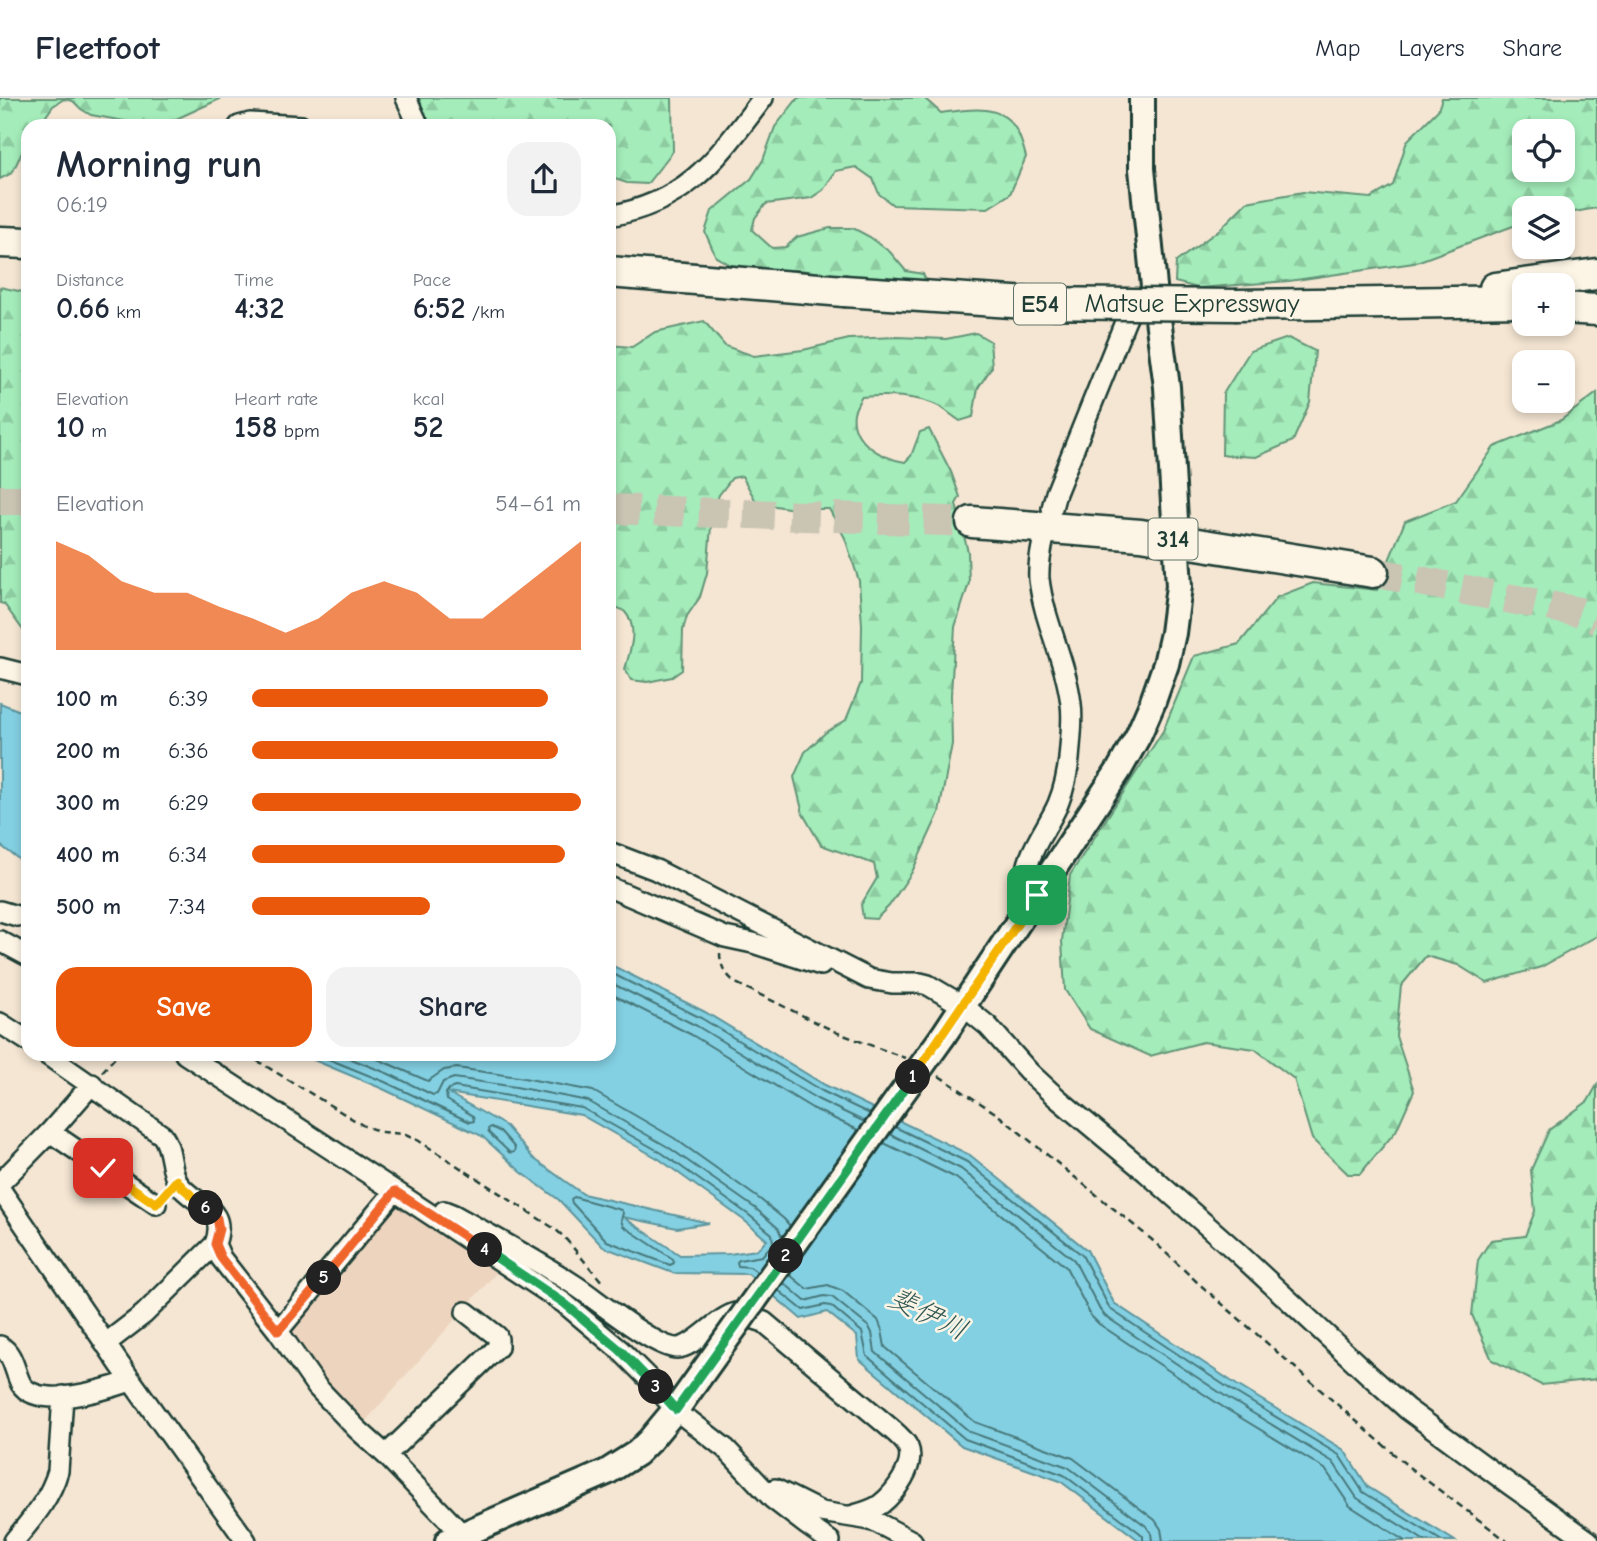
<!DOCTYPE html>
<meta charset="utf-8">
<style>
:root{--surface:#fff;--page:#f2f2f3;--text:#1f2937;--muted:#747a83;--line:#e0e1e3;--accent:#ea580c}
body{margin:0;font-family:"Comic Neue","Klee One",sans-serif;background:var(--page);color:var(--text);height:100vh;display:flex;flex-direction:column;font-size:26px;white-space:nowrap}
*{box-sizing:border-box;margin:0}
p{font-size:23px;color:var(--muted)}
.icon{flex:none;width:38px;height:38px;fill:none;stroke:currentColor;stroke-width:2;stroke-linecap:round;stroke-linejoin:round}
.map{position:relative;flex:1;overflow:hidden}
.drawer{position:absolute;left:21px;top:21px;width:595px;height:942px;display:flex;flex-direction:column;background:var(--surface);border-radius:21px;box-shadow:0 4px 10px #0003}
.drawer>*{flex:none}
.fabs{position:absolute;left:1512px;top:21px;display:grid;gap:14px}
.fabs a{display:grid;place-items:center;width:63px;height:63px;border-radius:14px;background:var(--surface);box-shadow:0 4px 10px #0003;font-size:35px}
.pin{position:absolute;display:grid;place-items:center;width:60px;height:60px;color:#fff;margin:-30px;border-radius:14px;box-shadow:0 4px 10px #0006}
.km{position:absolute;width:35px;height:35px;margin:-18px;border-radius:50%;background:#222;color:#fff;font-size:19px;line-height:35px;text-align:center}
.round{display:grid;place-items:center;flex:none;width:74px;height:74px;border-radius:21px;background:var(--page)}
.overview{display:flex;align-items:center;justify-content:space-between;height:119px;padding:0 35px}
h1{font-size:38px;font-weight:800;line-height:52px}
.stats{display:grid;grid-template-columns:repeat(3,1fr);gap:10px;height:119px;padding:7px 35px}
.stats div{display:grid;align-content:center}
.stats b{font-size:30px;font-weight:800}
.stats small{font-size:19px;font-weight:400}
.stats p{font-size:19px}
.chart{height:196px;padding:14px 35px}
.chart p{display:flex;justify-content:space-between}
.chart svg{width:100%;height:126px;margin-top:7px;fill:var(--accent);opacity:.7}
.cta{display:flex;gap:14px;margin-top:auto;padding:14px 35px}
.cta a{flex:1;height:80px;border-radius:21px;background:var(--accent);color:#fff;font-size:28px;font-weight:800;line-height:80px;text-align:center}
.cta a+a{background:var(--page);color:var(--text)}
ul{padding:0 35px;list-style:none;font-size:23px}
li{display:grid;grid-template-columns:112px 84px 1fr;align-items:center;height:52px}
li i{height:18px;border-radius:9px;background:var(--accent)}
header{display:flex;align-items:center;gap:42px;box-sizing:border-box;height:98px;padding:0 35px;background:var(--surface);border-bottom:2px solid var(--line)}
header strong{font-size:33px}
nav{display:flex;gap:38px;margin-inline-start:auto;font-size:24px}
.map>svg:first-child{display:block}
.built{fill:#edd4be}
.forest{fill:url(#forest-firs);stroke:#629477;stroke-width:2;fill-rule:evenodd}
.water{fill:#84d0e3;stroke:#5c959d;stroke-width:2;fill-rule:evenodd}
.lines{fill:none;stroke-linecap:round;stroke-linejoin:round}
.shore{stroke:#47787a;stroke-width:2}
.highway-tunnel{stroke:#cac4b3;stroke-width:30;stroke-dasharray:30 15;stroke-linecap:butt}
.minor-casing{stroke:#1f3d34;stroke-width:24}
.major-casing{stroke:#1f3d34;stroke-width:30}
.highway-casing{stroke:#1f3d34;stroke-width:35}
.path{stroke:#1f3d34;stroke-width:2.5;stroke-dasharray:7 5;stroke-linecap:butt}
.minor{stroke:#fcf5e5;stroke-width:19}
.major{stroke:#fcf5e5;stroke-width:24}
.highway{stroke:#fcf5e5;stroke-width:30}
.major-bridge-casing{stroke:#1f3d34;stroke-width:30;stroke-linecap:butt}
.highway-bridge-casing{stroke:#1f3d34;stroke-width:35;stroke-linecap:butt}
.major-bridge{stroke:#fcf5e5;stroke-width:24}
.highway-bridge{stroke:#fcf5e5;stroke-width:30}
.split-1-casing{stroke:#fff;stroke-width:14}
.split-2-casing{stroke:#fff;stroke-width:14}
.split-3-casing{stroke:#fff;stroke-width:14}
.split-4-casing{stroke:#fff;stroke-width:14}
.split-5-casing{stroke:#fff;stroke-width:14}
.split-6-casing{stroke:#fff;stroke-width:14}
.split-7-casing{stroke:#fff;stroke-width:14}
.split-1{stroke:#f5b400;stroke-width:9}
.split-2{stroke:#22a559;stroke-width:9}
.split-3{stroke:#22a559;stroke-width:9}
.split-4{stroke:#22a559;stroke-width:9}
.split-5{stroke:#f0652b;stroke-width:9}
.split-6{stroke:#f0652b;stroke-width:9}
.split-7{stroke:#f5b400;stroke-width:9}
.labels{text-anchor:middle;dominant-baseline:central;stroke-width:5;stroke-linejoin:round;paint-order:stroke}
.shield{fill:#fcf5e5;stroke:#617469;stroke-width:2}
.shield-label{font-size:24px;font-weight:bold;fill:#1f3d34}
.street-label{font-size:26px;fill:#1f3d34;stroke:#fcf5e5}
.water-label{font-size:28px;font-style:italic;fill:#335a57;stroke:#fcf5e5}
</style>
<header>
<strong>Fleetfoot</strong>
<nav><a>Map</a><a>Layers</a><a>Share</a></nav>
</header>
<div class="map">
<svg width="1597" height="1443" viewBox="0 0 1597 1443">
<defs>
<pattern id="forest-firs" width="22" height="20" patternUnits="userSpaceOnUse" patternTransform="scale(1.75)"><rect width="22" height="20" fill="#a4ecba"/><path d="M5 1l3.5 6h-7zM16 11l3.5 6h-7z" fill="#8dcba0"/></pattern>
</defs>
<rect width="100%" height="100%" fill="#f5e6d3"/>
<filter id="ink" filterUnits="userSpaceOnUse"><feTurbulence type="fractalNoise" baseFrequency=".0143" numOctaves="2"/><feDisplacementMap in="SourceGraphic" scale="14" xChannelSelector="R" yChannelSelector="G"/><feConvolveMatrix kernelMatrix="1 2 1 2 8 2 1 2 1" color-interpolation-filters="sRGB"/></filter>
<g filter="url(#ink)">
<path class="built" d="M 399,1102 L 504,1166 L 362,1327 L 332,1291 L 289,1231 Z"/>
<path class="forest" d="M 0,0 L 222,0 L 174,22 L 146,27 L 91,17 L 81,11 L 73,3 L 64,1 L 53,8 L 39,28 L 28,28 L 28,42 L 12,75 L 0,81 Z
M 419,0 L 672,0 L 673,53 L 647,86 L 627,85 L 609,79 L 609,28 L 428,28 Z
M 798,0 L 924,0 L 941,15 C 968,11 1002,4 1017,33 C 1021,41 1024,51 1026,59 L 1010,96 L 988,110 L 893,107 L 879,96 L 873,81 L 856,69 L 836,73 L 823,92 L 811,100 L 766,106 L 755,120 L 752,132 L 772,150 L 786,149 L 797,139 L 830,130 L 853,130 L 870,139 L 890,154 L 906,173 L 923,176 L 927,185 L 862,181 L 800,172 L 742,173 L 716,159 L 705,134 L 712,113 L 751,81 L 763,62 L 775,29 Z
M 1442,0 L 1597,0 L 1597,110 L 1563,116 L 1563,110 L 1524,110 L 1524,124 L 1414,165 L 1289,183 L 1198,190 L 1175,184 L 1176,164 L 1220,131 L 1247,104 L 1303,94 L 1371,100 L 1393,87 L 1407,43 L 1438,12 ZM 1563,33 L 1563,72 L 1524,72 L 1524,33 Z
M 0,189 L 28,195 L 28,539 L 4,506 L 0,505 Z
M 704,223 L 725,248 L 754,258 L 803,252 L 849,241 L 897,239 L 946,241 L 976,235 L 990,243 L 992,269 L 978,290 L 973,319 L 960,323 C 954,319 948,314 942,310 C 919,297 886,297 861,299 C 859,304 855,310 854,315 C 850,343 881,360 905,364 L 911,358 L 920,334 L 929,331 L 951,374 L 960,399 L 956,406 L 968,454 L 969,485 L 955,529 L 951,597 L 952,646 L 939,715 L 912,774 L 889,808 L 876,821 L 863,820 L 861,807 L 877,780 L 874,766 L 821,747 L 803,716 L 794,679 L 805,654 L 825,635 L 846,622 L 861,585 L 862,527 L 859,483 L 845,440 L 829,411 L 794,411 L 757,405 L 742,378 L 732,380 L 719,397 L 712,417 L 707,475 L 700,499 L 687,518 L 683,532 L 682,572 L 672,579 L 647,584 L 631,582 L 625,571 C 630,553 639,530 625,514 C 621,510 614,509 609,507 L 609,247 L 632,249 L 655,234 Z
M 1288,240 L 1315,253 L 1310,304 L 1293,343 L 1256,359 L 1222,357 L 1223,296 L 1250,253 Z
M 1597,295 L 1597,838 L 1541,869 L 1487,885 L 1458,867 L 1426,858 L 1401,888 L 1396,938 L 1414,993 L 1396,1033 L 1360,1076 L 1348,1076 L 1312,1041 L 1294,981 L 1255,951 L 1203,944 L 1150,958 L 1090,931 L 1065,892 L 1062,843 L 1070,777 L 1163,633 L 1194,558 L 1239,546 L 1277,499 L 1313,485 L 1377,492 L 1405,423 L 1456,403 L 1494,349 L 1561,322 Z
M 1597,987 L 1597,1281 L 1541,1287 L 1492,1262 L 1472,1217 L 1478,1162 L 1491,1142 L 1525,1138 L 1535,1113 L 1531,1072 L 1549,1032 L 1588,1003 Z"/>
<path class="water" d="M 0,605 L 28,616 L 28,768 L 0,747 Z
M 609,866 L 705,914 L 825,987 L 970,1057 L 1087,1152 L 1114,1205 L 1237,1287 L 1344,1352 L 1368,1389 L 1455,1443 L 1140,1443 L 1060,1383 L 962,1348 L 859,1261 L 857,1238 L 827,1214 L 801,1221 L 748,1176 L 673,1175 L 603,1149 L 559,1102 L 521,1074 L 482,1038 L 383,991 L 309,960 L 302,956 L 609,956 ZM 448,995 L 581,1017 L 659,1061 L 745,1123 L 767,1142 L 757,1152 L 729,1156 L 680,1157 L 623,1119 L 677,1130 L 709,1125 L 583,1096 L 533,1060 L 506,1028 Z"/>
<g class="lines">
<path class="shore" d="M 609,874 L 701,920 L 822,993 L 870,1016
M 609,884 L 697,928 L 817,1001 L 865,1024
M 609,895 L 692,937 L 812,1010 L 858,1032
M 316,956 L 385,984 L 470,1024 L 474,1023 L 473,1018 L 447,1002 L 446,995 L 449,991 L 455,989 L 582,1010 L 662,1055 L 749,1117 L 772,1136 L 773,1145 L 762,1158 L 739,1162 L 737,1164 L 738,1168 L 750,1169 L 757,1174
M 339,956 L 389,976 L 433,997 L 437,996 L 443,984 L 454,980 L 516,989 L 588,1003 L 668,1049 L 755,1110 L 778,1130 L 782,1139
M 366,956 L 428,983 L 444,972 L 457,970 L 518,979 L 593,993 L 674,1040 L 761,1102 L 784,1121 L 790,1128
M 491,1029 L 501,1034 L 515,1050 L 514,1054 L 510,1055 L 489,1035 L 488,1031 Z
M 895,1029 L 967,1064 L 1082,1157 L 1110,1211 L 1233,1293 L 1339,1357 L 1363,1394 L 1442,1443
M 890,1036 L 961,1071 L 1074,1162 L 1100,1212 L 1105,1218 L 1228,1300 L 1333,1364 L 1357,1400 L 1425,1443
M 884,1045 L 956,1080 L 1066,1169 L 1091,1218 L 1099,1226 L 1223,1309 L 1325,1371 L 1350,1408 L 1405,1443
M 574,1099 L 621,1112 L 623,1115 L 621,1122 L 623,1128 L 673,1161 L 674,1165 L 670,1167 L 607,1143 L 572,1105 L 571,1101 Z
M 790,1177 L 807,1191 L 828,1187 L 843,1193 L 878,1222 L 882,1232 L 885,1249 L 975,1324 L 1073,1360 L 1155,1422 L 1161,1431 L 1163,1443
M 784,1185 L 805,1203 L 824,1198 L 832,1199 L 869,1229 L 872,1235 L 875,1254 L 970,1334 L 1068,1369 L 1146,1428 L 1151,1435 L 1152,1443
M 778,1192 L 803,1212 L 825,1207 L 831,1208 L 862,1234 L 867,1258 L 965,1341 L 1064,1377 L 1140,1435 L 1143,1438 L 1143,1443"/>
<path class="highway-tunnel" d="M 0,402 L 28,402
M 609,411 L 972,424
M 1373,474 L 1579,514 L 1597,521"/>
<g class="minor-casing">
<path id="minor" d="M 406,0 L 417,24 L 417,28
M 239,28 L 250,25 L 301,28
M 609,118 C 689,104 717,60 763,0
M 1052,410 L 1056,395 L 1125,224 C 1129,215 1133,205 1143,202
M 0,570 L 28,577
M 609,754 L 656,772 L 869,881 L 892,885 L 920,885 L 928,887 L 962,907 L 988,928 L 1030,975 L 1057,1000 L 1146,1074 L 1238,1155 L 1368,1276 L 1407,1311 L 1509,1386 L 1589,1443
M 609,789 L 725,839 L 753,845 L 821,867
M 1037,797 L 1027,790 C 1021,760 1047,732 1058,706 C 1065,689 1069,667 1070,649 C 1071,635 1073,620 1071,606 C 1066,563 1044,524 1039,481 C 1038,467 1041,453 1044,439
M 0,813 L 17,818
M 0,843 L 28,858
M 0,925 L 28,943
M 46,956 L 162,1037 C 173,1051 169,1070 178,1085 C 194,1109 229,1107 215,1146 L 144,1216 L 105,1246
M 185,956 L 395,1093
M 50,1034 L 156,1106
M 0,1085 L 50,1034 L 92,986
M 0,1091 L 120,1267 L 246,1443
M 444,1113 L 454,1117 C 495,1140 537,1162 576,1188 C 596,1201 655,1250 677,1250 C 694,1250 716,1220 736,1215 L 764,1224 L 889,1329 C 896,1335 904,1341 908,1349 C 916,1367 895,1395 881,1406 C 873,1412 861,1415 851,1418
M 215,1146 L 221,1160 L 278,1233 L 317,1289 L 357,1331 L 386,1357 L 462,1436
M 278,1233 L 395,1093 L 564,1205 L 620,1252 L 651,1283 L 676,1312 L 726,1351 L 773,1401 L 807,1427 L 830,1443
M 0,1248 C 14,1256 14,1273 21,1286 C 39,1313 107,1291 131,1283
M 386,1357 L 498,1249 L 498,1241 L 497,1238 L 466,1214
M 775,1391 L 821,1414 L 865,1421 L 876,1424 L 912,1443
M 14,1443 C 32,1421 50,1401 58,1373 L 63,1298"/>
</g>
<g class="major-casing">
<path id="major" d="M 943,938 L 1119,672 L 1138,638 L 1152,606 L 1166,566 L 1173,535 L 1179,488 L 1167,289 L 1155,198 L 1142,71 L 1142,0
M 448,1443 L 607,1374 L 637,1355 L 650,1342 L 680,1306"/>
</g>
<g class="highway-casing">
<path id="highway" d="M 0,144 L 28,145
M 609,174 L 844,193
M 1495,190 L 1597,176
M 1237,207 L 1524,203
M 1563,210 L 1597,212
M 972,424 L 1141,437 L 1373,474"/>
</g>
<path class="path" d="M 720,855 C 720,869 726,877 736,885 L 838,935 L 905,960
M 246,956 L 364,1028 L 382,1034 L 403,1036 L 419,1043 L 555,1131 L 564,1139 L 603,1185
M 102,974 L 118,956
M 939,978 L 997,1016 L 1151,1141 L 1197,1184 L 1410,1370 L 1507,1443"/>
<use href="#minor" class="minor"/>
<use href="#major" class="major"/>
<use href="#highway" class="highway"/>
<g class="major-bridge-casing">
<path id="major-bridge" d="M 680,1306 L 943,938"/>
</g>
<g class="highway-bridge-casing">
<path id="highway-bridge" d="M 844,193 L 1028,205 L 1237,207"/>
</g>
<use href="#major-bridge" class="major-bridge"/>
<use href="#highway-bridge" class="highway-bridge"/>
</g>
</g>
<g class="lines" filter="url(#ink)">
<g class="split-1-casing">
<path id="split-1" d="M 913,979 L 1037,797"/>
</g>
<g class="split-2-casing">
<path id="split-2" d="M 786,1158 L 913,979"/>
</g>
<g class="split-3-casing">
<path id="split-3" d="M 656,1289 L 676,1312 L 786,1158"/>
</g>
<g class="split-4-casing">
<path id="split-4" d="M 485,1152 L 564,1205 L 620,1252 L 656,1289"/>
</g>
<g class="split-5-casing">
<path id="split-5" d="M 324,1180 L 395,1093 L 485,1152"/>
</g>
<g class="split-6-casing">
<path id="split-6" d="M 206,1110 L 217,1120 L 219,1131 L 215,1146 L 221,1160 L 278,1233 L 324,1180"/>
</g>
<g class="split-7-casing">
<path id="split-7" d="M 103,1070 L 156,1106 L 177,1082 L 182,1089 L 206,1110"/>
</g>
<use href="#split-1" class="split-1"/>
<use href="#split-2" class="split-2"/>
<use href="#split-3" class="split-3"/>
<use href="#split-4" class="split-4"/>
<use href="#split-5" class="split-5"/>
<use href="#split-6" class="split-6"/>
<use href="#split-7" class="split-7"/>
</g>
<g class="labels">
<g class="shield">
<rect x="1014" y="185.5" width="52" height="41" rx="5"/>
<rect x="1148.5" y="420.5" width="49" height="41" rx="5"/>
</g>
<g class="shield-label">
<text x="1040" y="206">E54</text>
<text x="1173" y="441">314</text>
</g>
<g class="street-label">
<text x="1192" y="206">Matsue Expressway</text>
</g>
<g class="water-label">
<text transform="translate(928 1216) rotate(26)">斐伊川</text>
</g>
</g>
</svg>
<div class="fabs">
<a><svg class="icon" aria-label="locate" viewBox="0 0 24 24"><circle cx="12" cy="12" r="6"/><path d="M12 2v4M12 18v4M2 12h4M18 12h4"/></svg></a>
<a><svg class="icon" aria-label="layers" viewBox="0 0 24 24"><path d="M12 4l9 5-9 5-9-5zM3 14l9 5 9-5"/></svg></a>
<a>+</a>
<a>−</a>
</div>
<div class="pin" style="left:1037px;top:797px;background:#1e9e55"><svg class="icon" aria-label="arrive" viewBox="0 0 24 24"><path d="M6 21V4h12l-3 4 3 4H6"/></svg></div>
<div class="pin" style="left:103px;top:1070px;background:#d93025"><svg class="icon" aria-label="check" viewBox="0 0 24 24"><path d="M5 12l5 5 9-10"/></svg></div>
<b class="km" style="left:913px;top:979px">1</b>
<b class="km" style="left:786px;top:1158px">2</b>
<b class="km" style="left:656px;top:1289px">3</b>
<b class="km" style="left:485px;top:1152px">4</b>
<b class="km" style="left:324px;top:1180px">5</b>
<b class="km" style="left:206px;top:1110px">6</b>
<section class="drawer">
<div class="overview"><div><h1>Morning run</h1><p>06:19</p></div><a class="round"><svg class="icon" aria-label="share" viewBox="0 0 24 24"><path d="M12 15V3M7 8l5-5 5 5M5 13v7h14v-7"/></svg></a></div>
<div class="stats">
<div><p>Distance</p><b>0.66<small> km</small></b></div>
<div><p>Time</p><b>4:32</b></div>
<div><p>Pace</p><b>6:52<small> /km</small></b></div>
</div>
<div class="stats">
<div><p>Elevation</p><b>10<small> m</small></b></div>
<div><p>Heart rate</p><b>158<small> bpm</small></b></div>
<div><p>kcal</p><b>52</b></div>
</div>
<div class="chart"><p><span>Elevation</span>54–61 m</p>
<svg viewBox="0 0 160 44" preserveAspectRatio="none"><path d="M0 44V6L10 11L20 20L30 24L40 24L50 29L60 33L70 38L80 33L90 24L100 20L110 24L120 33L130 33L140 24L150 15L160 6V44z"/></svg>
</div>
<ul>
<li><b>100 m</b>6:39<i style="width:90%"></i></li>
<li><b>200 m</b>6:36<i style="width:93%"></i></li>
<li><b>300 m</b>6:29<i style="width:100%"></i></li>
<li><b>400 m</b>6:34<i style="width:95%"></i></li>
<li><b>500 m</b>7:34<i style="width:54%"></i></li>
</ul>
<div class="cta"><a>Save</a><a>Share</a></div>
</section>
</div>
